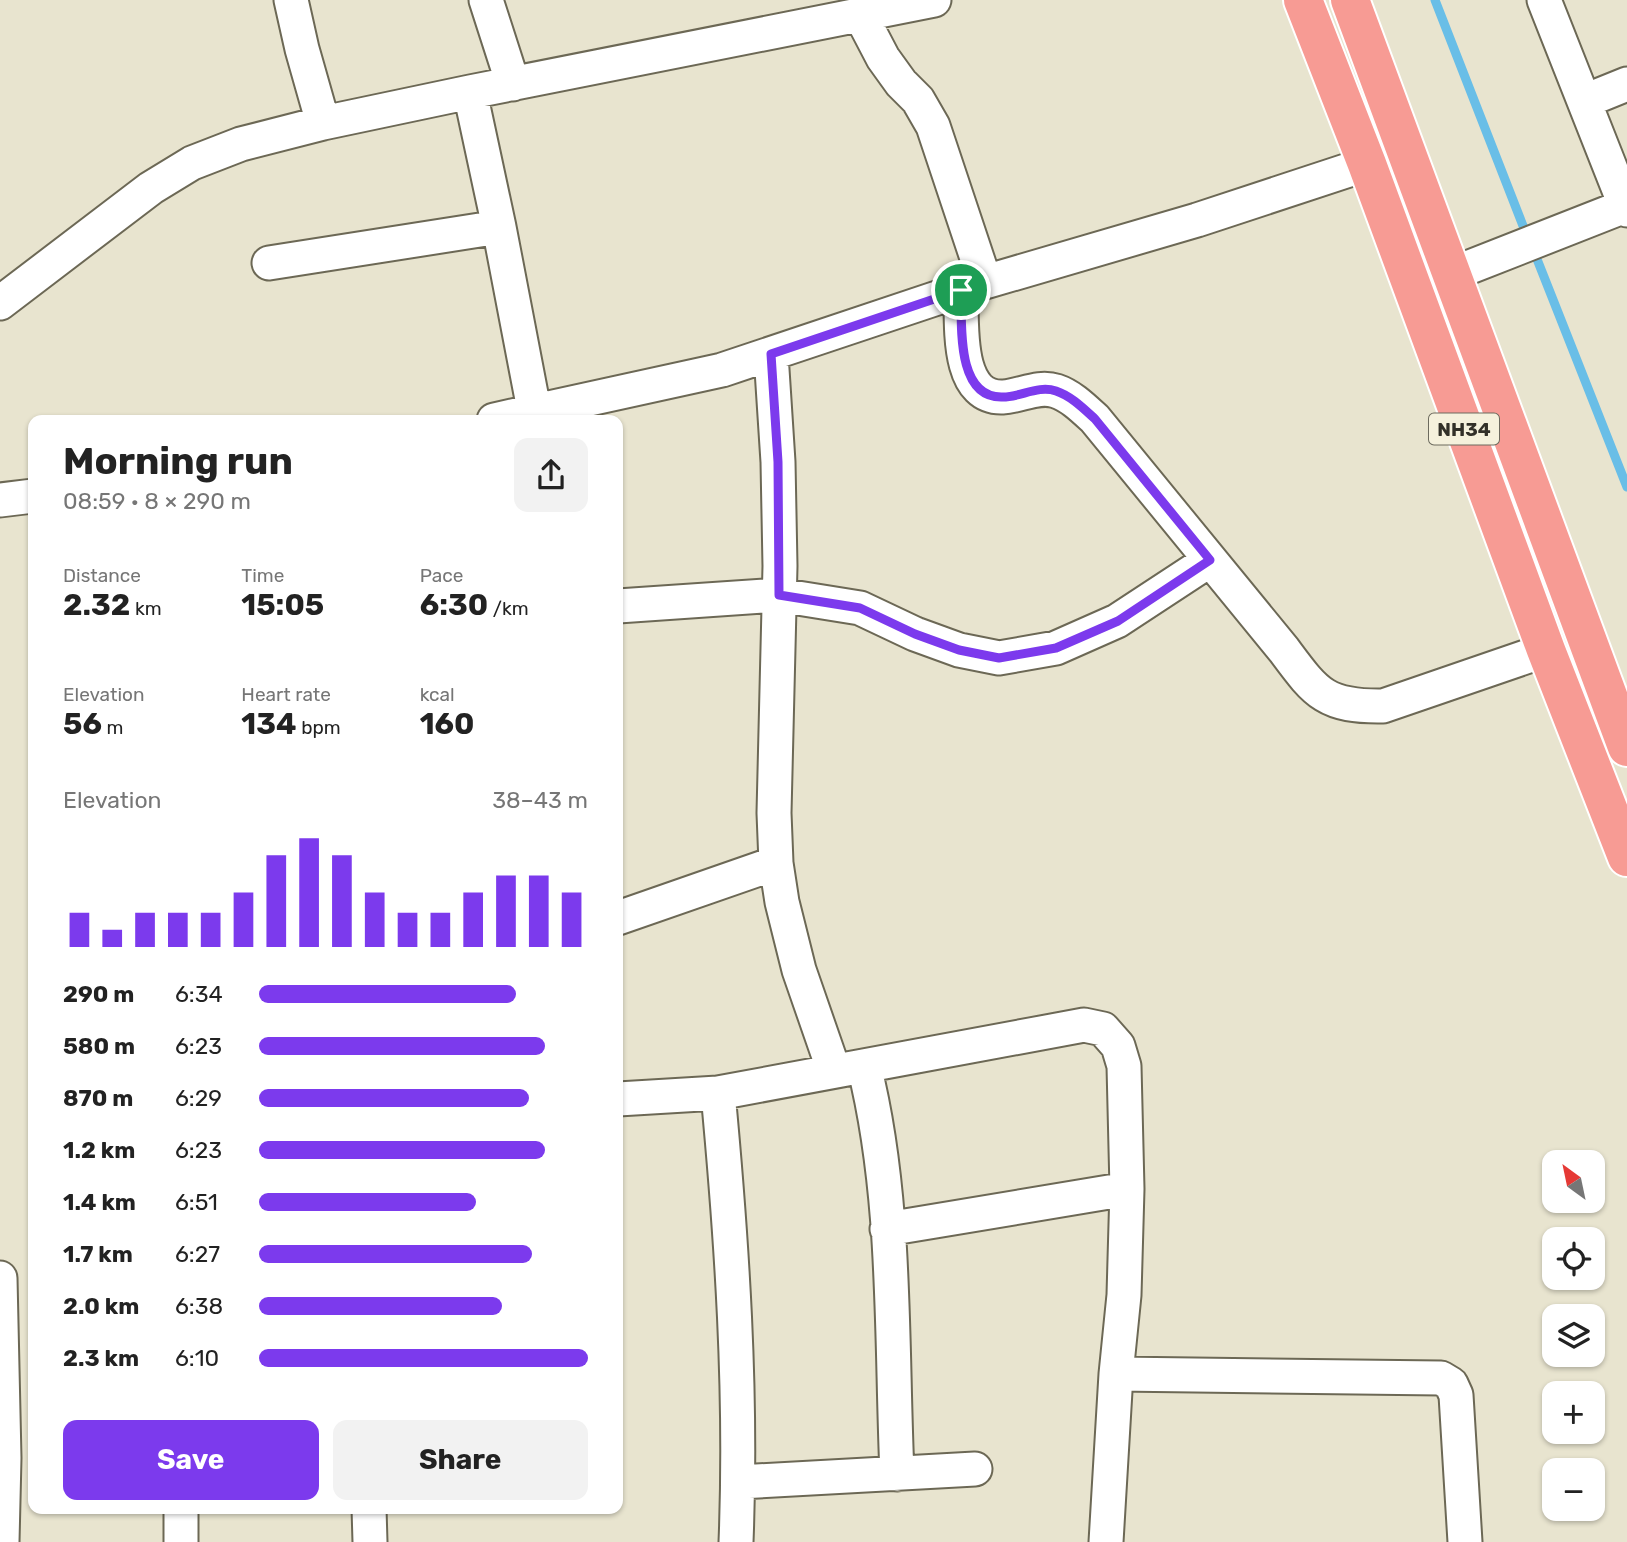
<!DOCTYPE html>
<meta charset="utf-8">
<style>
:root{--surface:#fff;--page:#f2f2f2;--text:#222;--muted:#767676;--accent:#7c3aed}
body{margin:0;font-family:Rubik,sans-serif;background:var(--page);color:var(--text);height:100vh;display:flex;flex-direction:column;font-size:26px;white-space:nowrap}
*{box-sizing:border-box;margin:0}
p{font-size:23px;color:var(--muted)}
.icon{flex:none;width:38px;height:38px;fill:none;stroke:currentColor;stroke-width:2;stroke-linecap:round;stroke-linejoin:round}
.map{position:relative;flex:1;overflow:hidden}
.panel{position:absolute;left:28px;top:415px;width:595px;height:1099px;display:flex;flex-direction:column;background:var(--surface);border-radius:14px;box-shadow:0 2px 5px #0004}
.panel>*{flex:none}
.needle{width:46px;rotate:327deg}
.buttons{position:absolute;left:1542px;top:1150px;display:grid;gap:14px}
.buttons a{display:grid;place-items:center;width:63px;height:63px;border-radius:14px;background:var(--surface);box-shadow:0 2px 5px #0004;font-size:35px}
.pin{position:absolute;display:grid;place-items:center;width:60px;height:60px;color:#fff;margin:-30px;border:4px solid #fff;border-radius:50%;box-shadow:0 2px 7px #0007}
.round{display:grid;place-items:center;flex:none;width:74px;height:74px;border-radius:14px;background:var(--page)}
.overview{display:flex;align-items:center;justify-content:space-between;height:119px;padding:0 35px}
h1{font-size:38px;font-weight:700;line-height:52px}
.metrics{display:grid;grid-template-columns:repeat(3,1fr);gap:10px;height:119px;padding:7px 35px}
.metrics div{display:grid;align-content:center}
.metrics b{font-size:30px;font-weight:700}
.metrics small{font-size:19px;font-weight:400}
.metrics p{font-size:19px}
.chart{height:196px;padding:14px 35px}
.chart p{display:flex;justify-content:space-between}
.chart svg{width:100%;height:126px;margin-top:7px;stroke:var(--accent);stroke-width:6}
.action{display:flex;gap:14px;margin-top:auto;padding:14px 35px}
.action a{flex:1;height:80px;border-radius:14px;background:var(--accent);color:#fff;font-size:28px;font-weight:700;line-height:80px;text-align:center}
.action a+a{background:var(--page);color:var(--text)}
ul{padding:0 35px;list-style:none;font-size:23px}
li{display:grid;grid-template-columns:112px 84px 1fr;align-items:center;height:52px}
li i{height:18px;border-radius:9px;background:var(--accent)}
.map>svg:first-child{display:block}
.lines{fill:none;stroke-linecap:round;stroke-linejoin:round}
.stream{stroke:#69bee7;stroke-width:9}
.minor-casing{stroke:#6c6855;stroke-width:37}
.trunk-casing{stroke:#fff;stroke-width:42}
.minor{stroke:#fff;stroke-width:33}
.trunk{stroke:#f79b94;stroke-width:38}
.route-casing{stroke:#fff;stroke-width:14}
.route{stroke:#7c3aed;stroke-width:9}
.labels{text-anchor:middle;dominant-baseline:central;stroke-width:5;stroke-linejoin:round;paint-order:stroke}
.shield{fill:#f5f1dc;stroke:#6c6a5e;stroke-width:2}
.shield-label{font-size:19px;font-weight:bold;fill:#323028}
</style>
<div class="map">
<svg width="1627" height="1542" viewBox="0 0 1627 1542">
<rect width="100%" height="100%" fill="#e8e4cf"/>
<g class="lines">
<path class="stream" d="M 1435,0 L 1527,236
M 1533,249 L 1627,487"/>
<g class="minor-casing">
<path id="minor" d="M 291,0 L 302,49 L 323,123
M 486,0 L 513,84
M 1544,0 L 1627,210
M 860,14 L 883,58 L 901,83 L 918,100 L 933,126 L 985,282
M 470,92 L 499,227 L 536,420
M 1585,101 L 1627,84
M 269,263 L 499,227
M 1452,274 L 1625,206
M 961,290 C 962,322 955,399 1003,397 C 1021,396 1038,385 1056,391 C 1071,396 1083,408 1095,419 L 1284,650 C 1316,693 1325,707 1383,706 L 1546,650
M 0,303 L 151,188 L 192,163 L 241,144 L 323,123 L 470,92 L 934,0
M 771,354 L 778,462 L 780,566 L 774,813 L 776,863 L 782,902 L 799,970 L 834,1071
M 494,420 L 722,370 L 985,282 L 1197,220 L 1367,164
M 0,500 L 33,496
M 618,606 L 779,595 L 860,608 L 915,634 L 959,650 L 999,658 L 1056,648 L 1117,621 L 1210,560
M 618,918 L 776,863
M 864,1066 C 897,1198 891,1338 897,1474
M 718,1093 C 732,1242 742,1392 736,1542
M 618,1099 L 718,1093 L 1084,1025 L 1103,1029 L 1118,1046 L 1124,1066 L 1127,1189 L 1124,1295 L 1116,1374 L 1106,1542
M 887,1229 L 1127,1189
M 0,1278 L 4,1458 L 2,1542
M 1116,1374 L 1441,1378 L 1451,1384 L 1456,1395 L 1465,1542
M 739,1482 L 975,1469
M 369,1508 L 370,1542
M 181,1542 L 181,1508"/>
</g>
<g class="trunk-casing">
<path id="trunk" d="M 1303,0 L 1367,164 L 1546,650 L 1627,857
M 1350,0 L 1627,747"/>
</g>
<use href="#minor" class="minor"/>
<use href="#trunk" class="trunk"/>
</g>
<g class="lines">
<g class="route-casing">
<path id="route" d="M 961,290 C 962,322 955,399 1003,397 C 1021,397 1038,385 1056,391 C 1071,396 1083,408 1095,419 L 1210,560 L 1118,621 L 1056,648 L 999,658 L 959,650 L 915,634 L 860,608 L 779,595 L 778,462 L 771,354 Z"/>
</g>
<use href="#route" class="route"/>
</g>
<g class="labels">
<rect class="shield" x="1429" y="413.5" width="70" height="31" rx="5"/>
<g class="shield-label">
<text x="1464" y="429">NH34</text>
</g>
</g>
</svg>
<div class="buttons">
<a><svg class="needle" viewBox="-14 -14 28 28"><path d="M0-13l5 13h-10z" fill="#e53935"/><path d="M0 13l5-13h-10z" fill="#767676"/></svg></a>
<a><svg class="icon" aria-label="locate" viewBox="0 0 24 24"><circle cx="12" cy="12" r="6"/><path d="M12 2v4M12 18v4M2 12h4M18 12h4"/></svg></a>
<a><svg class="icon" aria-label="layers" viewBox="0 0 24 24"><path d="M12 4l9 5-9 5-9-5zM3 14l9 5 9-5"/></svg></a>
<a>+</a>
<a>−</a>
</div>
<div class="pin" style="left:961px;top:290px;background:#1e9e55"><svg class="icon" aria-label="arrive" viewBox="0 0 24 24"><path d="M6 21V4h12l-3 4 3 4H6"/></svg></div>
<section class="panel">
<div class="overview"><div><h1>Morning run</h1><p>08:59 · 8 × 290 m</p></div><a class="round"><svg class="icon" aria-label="share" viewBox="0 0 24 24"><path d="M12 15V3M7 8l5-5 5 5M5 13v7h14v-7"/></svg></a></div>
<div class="metrics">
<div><p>Distance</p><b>2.32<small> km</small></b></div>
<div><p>Time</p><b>15:05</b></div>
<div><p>Pace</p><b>6:30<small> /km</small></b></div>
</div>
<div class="metrics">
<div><p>Elevation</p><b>56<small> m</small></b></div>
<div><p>Heart rate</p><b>134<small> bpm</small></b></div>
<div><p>kcal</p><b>160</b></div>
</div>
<div class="chart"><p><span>Elevation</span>38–43 m</p>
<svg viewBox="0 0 160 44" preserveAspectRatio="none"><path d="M5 44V32M15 44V38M25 44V32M35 44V32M45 44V32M55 44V25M65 44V12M75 44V6M85 44V12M95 44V25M105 44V32M115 44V32M125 44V25M135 44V19M145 44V19M155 44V25"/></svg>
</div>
<ul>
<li><b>290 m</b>6:34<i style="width:78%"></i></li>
<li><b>580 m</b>6:23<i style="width:87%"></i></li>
<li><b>870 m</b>6:29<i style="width:82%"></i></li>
<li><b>1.2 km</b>6:23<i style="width:87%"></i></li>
<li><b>1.4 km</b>6:51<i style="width:66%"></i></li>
<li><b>1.7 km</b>6:27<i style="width:83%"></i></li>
<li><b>2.0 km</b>6:38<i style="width:74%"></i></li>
<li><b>2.3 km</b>6:10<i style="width:100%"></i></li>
</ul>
<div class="action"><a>Save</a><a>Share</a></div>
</section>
</div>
